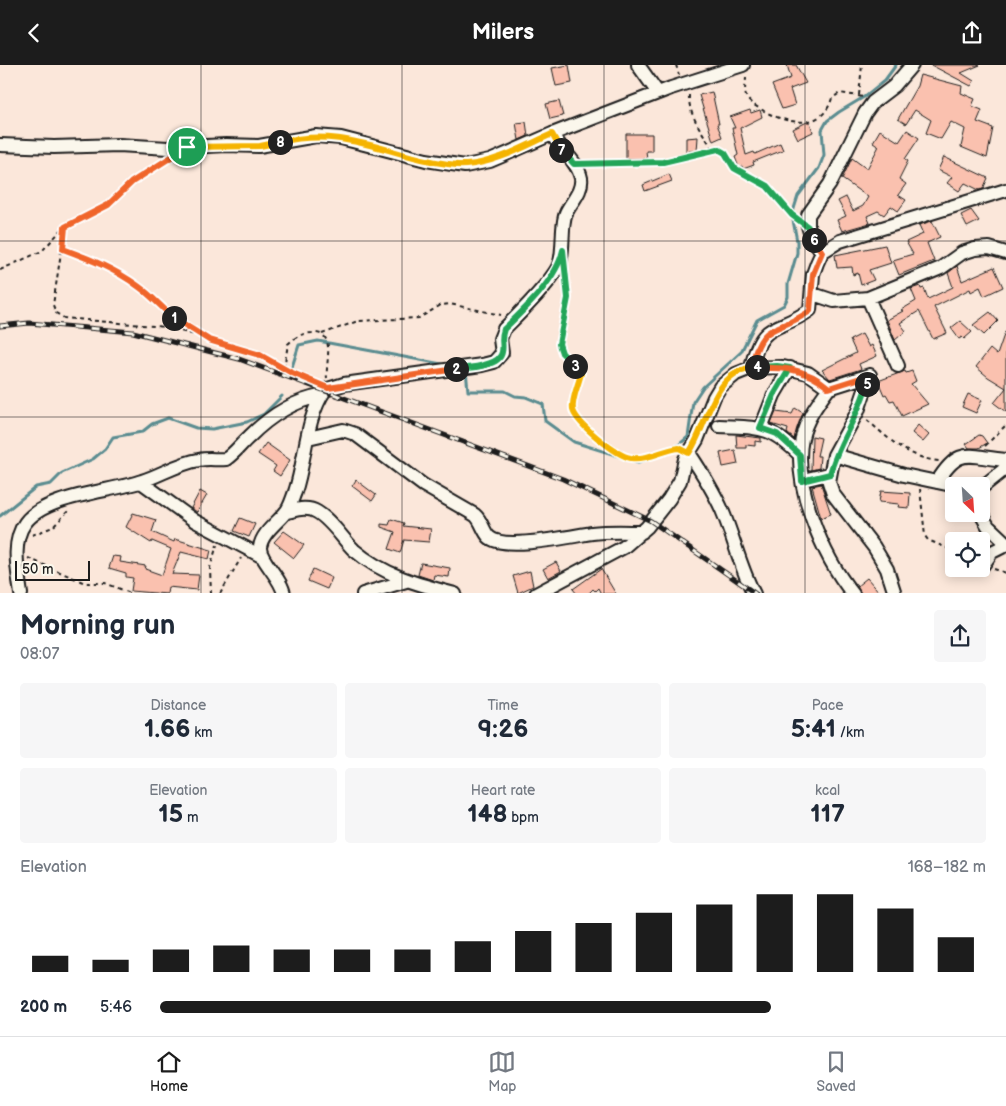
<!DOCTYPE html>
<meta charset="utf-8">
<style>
:root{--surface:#fff;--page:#f6f6f7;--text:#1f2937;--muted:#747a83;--line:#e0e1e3;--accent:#1c1c1c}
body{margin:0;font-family:"Balsamiq Sans",sans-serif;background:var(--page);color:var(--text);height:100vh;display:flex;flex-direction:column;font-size:19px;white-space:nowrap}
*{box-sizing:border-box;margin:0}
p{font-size:16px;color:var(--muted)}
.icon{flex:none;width:28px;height:28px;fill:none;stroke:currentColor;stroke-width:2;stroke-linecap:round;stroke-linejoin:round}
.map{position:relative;height:528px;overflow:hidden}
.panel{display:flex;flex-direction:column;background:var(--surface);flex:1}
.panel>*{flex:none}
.needle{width:32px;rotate:155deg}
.controls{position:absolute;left:945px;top:412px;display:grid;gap:10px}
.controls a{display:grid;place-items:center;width:45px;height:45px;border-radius:5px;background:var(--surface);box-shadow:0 2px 12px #0003;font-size:25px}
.scale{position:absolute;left:15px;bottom:12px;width:75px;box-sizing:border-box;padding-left:5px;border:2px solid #1c1c1c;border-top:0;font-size:14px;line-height:18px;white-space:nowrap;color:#1c1c1c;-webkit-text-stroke:4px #fbf7ec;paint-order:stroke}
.pin{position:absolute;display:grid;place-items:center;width:42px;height:42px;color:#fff;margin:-21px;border:2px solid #fff;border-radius:50%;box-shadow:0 1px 5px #0007}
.km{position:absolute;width:25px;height:25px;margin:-12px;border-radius:50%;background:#222;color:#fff;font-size:14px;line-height:25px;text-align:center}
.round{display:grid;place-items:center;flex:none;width:52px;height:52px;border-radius:5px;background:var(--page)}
.headline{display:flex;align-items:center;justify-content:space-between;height:85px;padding:0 20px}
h1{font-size:28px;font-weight:800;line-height:38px}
.stats{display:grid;grid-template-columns:repeat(3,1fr);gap:8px;height:85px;padding:5px 20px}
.stats div{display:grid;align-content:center;border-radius:5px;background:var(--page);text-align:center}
.stats b{font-size:25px;font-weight:800}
.stats small{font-size:14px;font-weight:400}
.stats p{font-size:14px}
.chart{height:140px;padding:10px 20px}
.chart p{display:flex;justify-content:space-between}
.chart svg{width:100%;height:90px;margin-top:5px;stroke:var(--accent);stroke-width:6}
ul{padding:0 20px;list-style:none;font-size:16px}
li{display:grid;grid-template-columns:80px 60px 1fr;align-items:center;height:38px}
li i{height:12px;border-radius:6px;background:var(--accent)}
header{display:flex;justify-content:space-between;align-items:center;height:65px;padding:0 20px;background:var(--accent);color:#fff;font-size:22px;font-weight:800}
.menu{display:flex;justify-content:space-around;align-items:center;height:70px;border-top:1px solid var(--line);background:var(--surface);font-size:14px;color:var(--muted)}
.menu a{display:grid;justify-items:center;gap:2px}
.menu .active{color:var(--accent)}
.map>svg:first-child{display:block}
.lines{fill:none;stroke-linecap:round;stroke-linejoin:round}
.stream{stroke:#5a8c90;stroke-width:3}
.building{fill:#fac1af;stroke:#1c1c1c}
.minor-casing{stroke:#1c1c1c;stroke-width:16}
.path{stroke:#1c1c1c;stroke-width:2;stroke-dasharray:4 4;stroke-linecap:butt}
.minor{stroke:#fbf7ec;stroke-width:12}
.rail-casing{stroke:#1c1c1c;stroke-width:5}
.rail{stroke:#fbf7ec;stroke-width:3;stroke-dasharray:9;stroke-linecap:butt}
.split-1-casing{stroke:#fff;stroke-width:10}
.split-2-casing{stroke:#fff;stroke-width:10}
.split-3-casing{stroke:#fff;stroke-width:10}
.split-4-casing{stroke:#fff;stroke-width:10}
.split-5-casing{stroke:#fff;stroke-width:10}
.split-6-casing{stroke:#fff;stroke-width:10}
.split-7-casing{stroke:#fff;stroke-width:10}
.split-8-casing{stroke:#fff;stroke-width:10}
.split-9-casing{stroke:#fff;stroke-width:10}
.split-1{stroke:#f0652b;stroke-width:6}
.split-2{stroke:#f0652b;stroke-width:6}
.split-3{stroke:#22a559;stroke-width:6}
.split-4{stroke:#f5b400;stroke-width:6}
.split-5{stroke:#22a559;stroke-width:6}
.split-6{stroke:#f0652b;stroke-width:6}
.split-7{stroke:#22a559;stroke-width:6}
.split-8{stroke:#f5b400;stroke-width:6}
.split-9{stroke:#f5b400;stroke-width:6}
.grid{fill:none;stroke:#1c1c1c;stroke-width:1;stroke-opacity:0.55}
</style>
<header><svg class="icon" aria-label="back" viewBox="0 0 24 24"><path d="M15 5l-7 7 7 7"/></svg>Milers<svg class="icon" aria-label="share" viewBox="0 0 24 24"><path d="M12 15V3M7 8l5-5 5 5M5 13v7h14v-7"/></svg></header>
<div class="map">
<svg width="1006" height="529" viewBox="0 0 1006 529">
<rect width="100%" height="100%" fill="#fbe7da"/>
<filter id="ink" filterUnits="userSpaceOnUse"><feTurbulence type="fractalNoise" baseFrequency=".02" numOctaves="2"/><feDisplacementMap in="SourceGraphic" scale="10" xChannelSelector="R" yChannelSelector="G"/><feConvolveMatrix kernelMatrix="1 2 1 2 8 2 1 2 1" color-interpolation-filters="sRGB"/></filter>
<g filter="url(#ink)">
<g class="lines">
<path class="stream" d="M 291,305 L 299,280 L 318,276 L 447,300
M 466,305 L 468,326 L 505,326 L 515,331 L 526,332 L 543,339 L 545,356 L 574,377 L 638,397 L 674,384 L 688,372 L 693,337 L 703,322 L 741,287 L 757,255 L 784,240 L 788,232 L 788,219 L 797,188 L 797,176 L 792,150 L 798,131 L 819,103 L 824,90 L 822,65 L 827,56 L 839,47 L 864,32 L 885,15 L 896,0
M 0,451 L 36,422 L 51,419 L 62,408 L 93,394 L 105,384 L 113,372 L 142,367 L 152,359 L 168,353 L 196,363 L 212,364 L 247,357 L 264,349 L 282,331"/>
</g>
<path class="building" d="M 569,0 L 572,18 L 556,21 L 552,3 Z
M 787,0 L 796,0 L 806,18 L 790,24 L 795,40 L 782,44 L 772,20 L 791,13 Z
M 931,0 L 980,0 L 961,8 L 974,16 L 971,21 Z
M 920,10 L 962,21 L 961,28 L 975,34 L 972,41 L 982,45 L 977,57 L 993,63 L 987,93 L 961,82 L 965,64 L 951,57 L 941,74 L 926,68 L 931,55 L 915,45 L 906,59 L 898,54 L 917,21 Z
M 712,27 L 719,59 L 717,59 L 722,72 L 713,76 L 699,30 Z
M 559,36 L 563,51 L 550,54 L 546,39 Z
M 750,45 L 751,48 L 760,45 L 762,52 L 740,63 L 746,90 L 754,87 L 755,89 L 780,78 L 783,85 L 753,97 L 754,100 L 743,104 L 742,101 L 739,103 L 735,92 L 738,90 L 732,63 L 735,63 L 730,52 Z
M 526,57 L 528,71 L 519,75 L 516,58 Z
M 807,57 L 810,57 L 813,67 L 798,74 L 793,64 Z
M 880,65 L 899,77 L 907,65 L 919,73 L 905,94 L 908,96 L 899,114 L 906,119 L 898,130 L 906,135 L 898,146 L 891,141 L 884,150 L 878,146 L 867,151 L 870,158 L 842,166 L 837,155 L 846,151 L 838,136 L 846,132 L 853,146 L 863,141 L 868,132 L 842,114 L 852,93 L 867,104 L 879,81 L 873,77 Z
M 626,69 L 652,69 L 652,86 L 646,86 L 647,94 L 626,94 Z
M 698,72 L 697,86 L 686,86 L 686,73 Z
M 944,92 L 988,113 L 983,124 L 979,125 L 965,118 L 959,126 L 947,118 L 952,112 L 938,105 Z
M 669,109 L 672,116 L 645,126 L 643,120 Z
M 971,145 L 979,156 L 967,162 L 961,150 Z
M 932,156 L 940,172 L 927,178 L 934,196 L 899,210 L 893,195 L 913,189 L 906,177 L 923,169 L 919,160 Z
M 885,180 L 891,198 L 869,205 L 874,215 L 861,220 L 858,208 L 853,210 L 852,202 L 837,203 L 835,190 Z
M 957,201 L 962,216 L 994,202 L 1003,222 L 984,231 L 980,222 L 971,227 L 970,224 L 934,242 L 947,268 L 933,274 L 919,246 L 900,258 L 906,266 L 895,275 L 887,255 L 903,246 L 901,245 L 916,236 L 911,224 L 920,221 L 921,224 L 924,223 L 928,234 L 953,222 L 948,208 Z
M 990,247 L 998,256 L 984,270 L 973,260 Z
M 960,256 L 972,267 L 964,274 L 962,272 L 959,274 L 951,263 Z
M 1005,267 L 1006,267 L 1006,323 L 988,312 L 976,302 L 990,284 L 997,290 Z
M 862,269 L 869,282 L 872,280 L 877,291 L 859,299 L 861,304 L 830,314 L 822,305 L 856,288 L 850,275 Z
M 905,306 L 906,308 L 912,306 L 916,316 L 911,319 L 928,339 L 902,351 L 894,335 L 890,336 L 886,329 L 884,330 L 878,316 Z
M 1006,323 L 1006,347 L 994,338 Z
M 968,329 L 982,335 L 976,348 L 962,342 Z
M 795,343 L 803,348 L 794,374 L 787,368 L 788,364 L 771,359 L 776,347 L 792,349 Z
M 918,360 L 929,370 L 923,377 L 912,368 Z
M 736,370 L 761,373 L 761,377 L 755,376 L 755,381 L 746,380 L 746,383 L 737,383 Z
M 979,370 L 982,371 L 987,378 L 979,383 L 969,383 L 966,379 Z
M 812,371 L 821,373 L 817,391 L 820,391 L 819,403 L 811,405 Z
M 266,378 L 290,395 L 280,411 L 273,406 L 276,401 L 258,389 Z
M 735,385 L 738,399 L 723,402 L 720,388 Z
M 356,415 L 376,430 L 372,436 L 352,421 Z
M 821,419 L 831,449 L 821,453 L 812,421 Z
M 200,426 L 207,430 L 197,447 L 191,443 Z
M 881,426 L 910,428 L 909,443 L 898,442 L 899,439 L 879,437 Z
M 133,448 L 156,455 L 152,467 L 174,477 L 175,474 L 211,485 L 209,494 L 181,487 L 172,509 L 199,510 L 197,525 L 168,522 L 167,529 L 131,526 L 133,513 L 126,512 L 126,508 L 109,503 L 113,491 L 121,492 L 120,497 L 146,501 L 145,504 L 162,510 L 171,484 L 152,476 L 151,478 L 126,462 Z
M 240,453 L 255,459 L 249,472 L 234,466 Z
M 391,454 L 404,458 L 403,461 L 431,464 L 429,477 L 404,475 L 400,488 L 389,484 L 395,467 L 381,462 L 381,459 L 389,460 Z
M 284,466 L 304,480 L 294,493 L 274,477 Z
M 556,497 L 561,506 L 548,513 L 543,504 Z
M 421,498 L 450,503 L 449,512 L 434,510 L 433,515 L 418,510 Z
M 313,504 L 332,513 L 327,524 L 308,516 Z
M 601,504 L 616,529 L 601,529 L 598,523 L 595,526 L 593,524 L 588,529 L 577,529 L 573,524 Z
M 530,506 L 533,521 L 518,528 L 513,511 Z
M 867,513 L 881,529 L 861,529 L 857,521 Z"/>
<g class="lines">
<g class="minor-casing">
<path id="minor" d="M 638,0 L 658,28
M 0,80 L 54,82 L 119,80 L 168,83 L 226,80 L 259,81 L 316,71 L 341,73 L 426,95 L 465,101 L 490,96 L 552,69 L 671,23 L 743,0
M 822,187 L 811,171 L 808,161 L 808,150 L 830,119 L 865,48 L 873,37 L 894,21 L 912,0
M 813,229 L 834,236 L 868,233 L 941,203 L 962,188 L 975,184 L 989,183 L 1006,188
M 868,233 L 898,301
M 751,303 C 762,254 776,269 810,245 L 813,209 L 817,198 L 822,187 L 840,176 L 1006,125
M 870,310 L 858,346 L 834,390 L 829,417 L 833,429 L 874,482 L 887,504 L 895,529
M 829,323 C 818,338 806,354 802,373 C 792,420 823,492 853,529
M 719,361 C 762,363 768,360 800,390
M 761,363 L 774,330 L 790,303
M 308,373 L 343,365 L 355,369 L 423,420 L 475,450 C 482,456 483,466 489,472 C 503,486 573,471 592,468 C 608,466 626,467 642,467
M 689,388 C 701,406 713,425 722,445 C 734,473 740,502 754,529
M 834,390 L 904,410 L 956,421
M 802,415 L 829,409
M 141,417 L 195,456 L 261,491
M 937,417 C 960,380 968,392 1006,395
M 981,423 L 1006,403
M 287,447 C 296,445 307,441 317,447 C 331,455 342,473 354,485 C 383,510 419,520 455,529
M 981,449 L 988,461 L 1006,478
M 983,500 L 992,487 L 1006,480
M 21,529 C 18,507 11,477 25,458 C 45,430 112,427 142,416 C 161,410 179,398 199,395 C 208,393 217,395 226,394 C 235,388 241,379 249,372 C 268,353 293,336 320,331
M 284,529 C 281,512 259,495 260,482 C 262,468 277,458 285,448 C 290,443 292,434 295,427 C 306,395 305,354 325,325 L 344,319 L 482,300 L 494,297 L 502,288 L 500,274 L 504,264 C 517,251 556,213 560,197 C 564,183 561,158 566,148 C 571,137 583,126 581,113 C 578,97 560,84 552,69
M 363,529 L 406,516
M 536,529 L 624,482 L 647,462 L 669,434 L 680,416 L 685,394 L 697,375 L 714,332 L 720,322 L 736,309 L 751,303 L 783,302 L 808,308 L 829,323 L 870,310"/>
</g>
<path class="path" d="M 676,0 L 679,10
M 746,12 C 746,18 744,25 746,31 C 748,38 758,42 764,46 C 787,59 823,66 832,33 L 840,28 L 864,32
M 689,30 C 688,50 702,66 712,83
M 859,30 L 862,0
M 586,98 L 663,97 L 718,84 L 725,88 L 733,103 L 767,121 L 796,153
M 65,161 L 53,240 L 56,248 L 64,253 L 165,262 L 241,282 L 271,295 L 290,307 L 318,318
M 63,184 C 90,194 116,205 139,222 C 162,240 180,260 206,273
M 0,205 L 42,186 L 65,161 L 97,147 L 132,117 L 170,95
M 567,211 L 567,243 L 559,279 L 562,288 L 581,308 C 579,319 570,335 574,346 C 577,360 618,393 632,393 C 649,394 662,386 678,384
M 322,269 L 358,256 L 419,253 L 441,240 L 450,239 L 501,250
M 284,303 L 288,279 C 295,272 303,268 312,268 C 337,266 325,298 327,313
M 867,355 C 889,374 908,393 939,396
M 985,381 L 1006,360
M 920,424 L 925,471 L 928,475 L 954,486
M 32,470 L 53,462 L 69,445
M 28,493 L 85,518 L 105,518 L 133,529
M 994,504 L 1006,508
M 211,529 L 210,503 L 217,480
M 220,529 L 241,493"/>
<use href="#minor" class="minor"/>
<g class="rail-casing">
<path id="rail" d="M 0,261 L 29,258 L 133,267 L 239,294 L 563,414 L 651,456 L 756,529"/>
</g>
<use href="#rail" class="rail"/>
</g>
</g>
<g class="lines" filter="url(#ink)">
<g class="split-1-casing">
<path id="split-1" d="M 174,253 C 161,242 151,230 138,221 C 115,204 90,194 63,184 L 65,162 L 108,140 L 132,117 L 187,82"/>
</g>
<g class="split-2-casing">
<path id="split-2" d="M 174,253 L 209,275 L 260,290 L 290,307 L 328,323 L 456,304"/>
</g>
<g class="split-3-casing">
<path id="split-3" d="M 456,304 C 467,303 500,302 502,287 C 504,278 500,275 504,264 C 525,244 557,214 563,185 L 568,233 L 559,279 L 562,288 L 575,301"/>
</g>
<g class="split-4-casing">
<path id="split-4" d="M 575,301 L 581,308 C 579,319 571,334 573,345 C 577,359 617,391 631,393 C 648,395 663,385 679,383 L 689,388 C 709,359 712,304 757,302"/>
</g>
<g class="split-5-casing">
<path id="split-5" d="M 757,302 L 777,301 L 790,303 L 774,330 L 760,363 L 777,369 L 800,390 L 802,416 L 830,409 C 838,377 859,351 867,319"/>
</g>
<g class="split-6-casing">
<path id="split-6" d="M 814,175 L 822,187 L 813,209 L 810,246 C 776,270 762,254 751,303 C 781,302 805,302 829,323 L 870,310 L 867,319"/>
</g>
<g class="split-7-casing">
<path id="split-7" d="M 561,85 L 574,99 L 663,97 L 718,84 L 725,88 L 734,103 L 767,121 L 792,150 L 808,162 L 814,175"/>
</g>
<g class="split-8-casing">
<path id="split-8" d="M 280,77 C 330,65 365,79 414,92 C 430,96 450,101 466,100 C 496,98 525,81 552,69 L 561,85"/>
</g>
<g class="split-9-casing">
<path id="split-9" d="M 187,82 L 260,81 L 280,77"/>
</g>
<use href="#split-1" class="split-1"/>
<use href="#split-2" class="split-2"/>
<use href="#split-3" class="split-3"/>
<use href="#split-4" class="split-4"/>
<use href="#split-5" class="split-5"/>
<use href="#split-6" class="split-6"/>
<use href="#split-7" class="split-7"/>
<use href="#split-8" class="split-8"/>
<use href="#split-9" class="split-9"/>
</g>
<path class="grid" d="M 201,0 L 201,529M 402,0 L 402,529M 604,0 L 604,529M 805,0 L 805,529M 0,176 L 1006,176M 0,352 L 1006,352"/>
</svg>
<div class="controls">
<a><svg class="needle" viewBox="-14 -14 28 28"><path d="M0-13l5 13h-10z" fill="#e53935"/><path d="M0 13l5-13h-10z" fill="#747a83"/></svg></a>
<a><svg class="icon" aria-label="locate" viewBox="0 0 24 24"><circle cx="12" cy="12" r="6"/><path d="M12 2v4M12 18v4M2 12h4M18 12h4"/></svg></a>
</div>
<div class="scale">50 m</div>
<div class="pin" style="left:187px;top:82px;background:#1e9e55"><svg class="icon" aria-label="arrive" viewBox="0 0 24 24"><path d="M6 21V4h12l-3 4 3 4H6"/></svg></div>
<b class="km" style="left:174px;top:253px">1</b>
<b class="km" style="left:456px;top:304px">2</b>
<b class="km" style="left:575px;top:301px">3</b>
<b class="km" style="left:757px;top:302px">4</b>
<b class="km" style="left:867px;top:319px">5</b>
<b class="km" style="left:814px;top:175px">6</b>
<b class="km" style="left:561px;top:85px">7</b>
<b class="km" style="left:280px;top:77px">8</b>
</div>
<section class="panel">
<div class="headline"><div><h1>Morning run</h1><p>08:07</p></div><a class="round"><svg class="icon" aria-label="share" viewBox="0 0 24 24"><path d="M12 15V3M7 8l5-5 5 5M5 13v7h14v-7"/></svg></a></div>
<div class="stats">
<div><p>Distance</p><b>1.66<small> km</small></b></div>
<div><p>Time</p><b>9:26</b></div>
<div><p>Pace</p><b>5:41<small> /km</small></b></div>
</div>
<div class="stats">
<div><p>Elevation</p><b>15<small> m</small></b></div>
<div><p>Heart rate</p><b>148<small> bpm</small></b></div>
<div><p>kcal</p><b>117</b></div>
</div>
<div class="chart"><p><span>Elevation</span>168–182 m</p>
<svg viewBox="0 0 160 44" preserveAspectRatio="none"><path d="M5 44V36M15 44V38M25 44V33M35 44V31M45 44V33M55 44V33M65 44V33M75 44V29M85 44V24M95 44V20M105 44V15M115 44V11M125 44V6M135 44V6M145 44V13M155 44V27"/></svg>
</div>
<ul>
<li><b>200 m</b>5:46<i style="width:74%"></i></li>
</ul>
</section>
<nav class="menu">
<a class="active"><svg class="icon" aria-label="home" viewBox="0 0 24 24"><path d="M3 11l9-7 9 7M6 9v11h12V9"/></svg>Home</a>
<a><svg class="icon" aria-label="map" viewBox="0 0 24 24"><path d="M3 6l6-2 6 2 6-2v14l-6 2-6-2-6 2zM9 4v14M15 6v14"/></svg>Map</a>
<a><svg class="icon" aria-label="saved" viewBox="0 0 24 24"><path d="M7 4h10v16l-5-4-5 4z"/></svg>Saved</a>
</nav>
